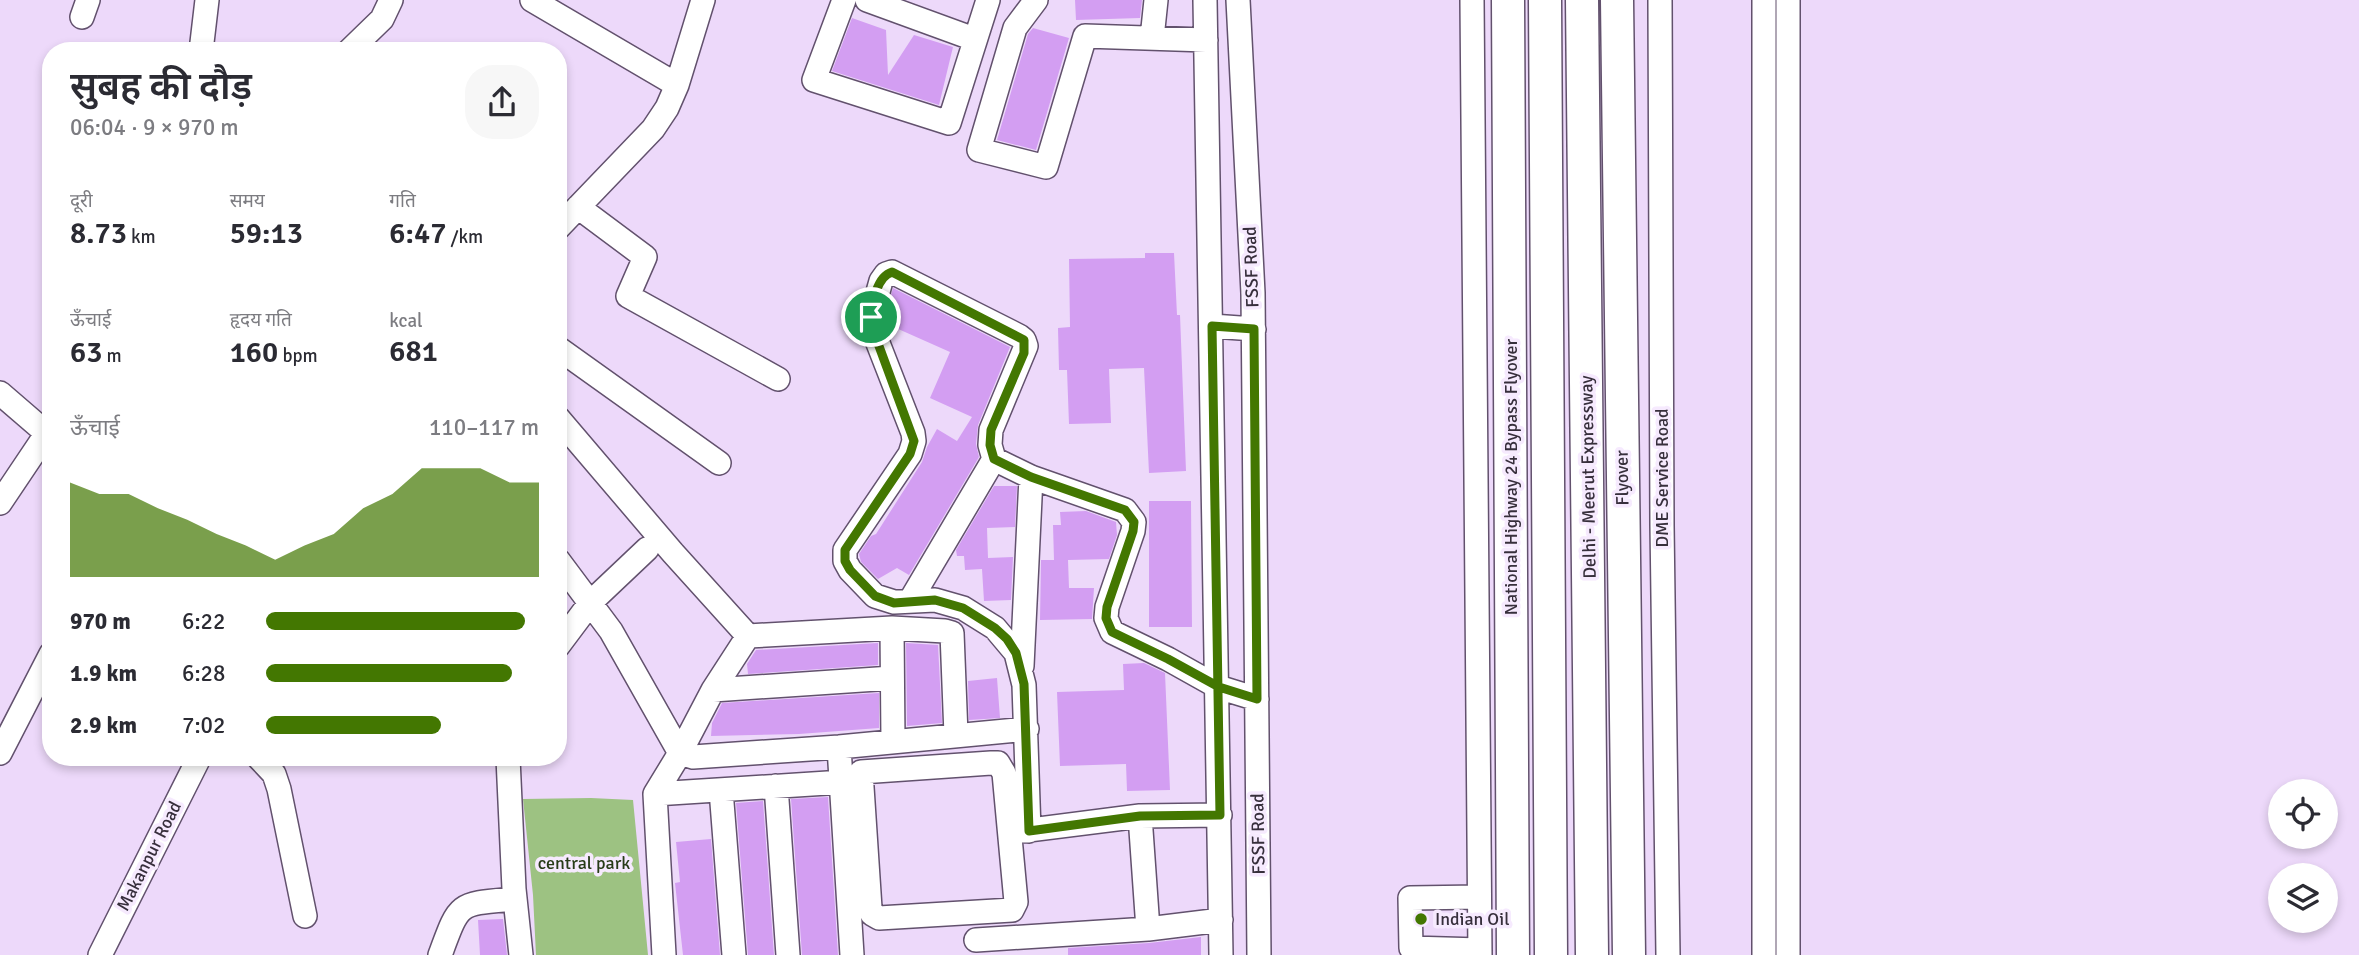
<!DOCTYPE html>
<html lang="hi">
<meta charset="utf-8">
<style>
:root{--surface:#fff;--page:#f7f7f7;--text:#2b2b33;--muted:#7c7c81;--accent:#437701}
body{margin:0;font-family:Signika,"Noto Sans Devanagari",sans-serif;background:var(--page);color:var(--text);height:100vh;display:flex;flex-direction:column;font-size:26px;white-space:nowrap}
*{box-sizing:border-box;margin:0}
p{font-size:23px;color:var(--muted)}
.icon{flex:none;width:38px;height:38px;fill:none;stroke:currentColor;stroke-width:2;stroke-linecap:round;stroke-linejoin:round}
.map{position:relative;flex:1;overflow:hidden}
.side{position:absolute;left:42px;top:42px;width:525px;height:724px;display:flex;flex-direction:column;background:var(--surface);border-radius:28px;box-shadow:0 4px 10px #0003}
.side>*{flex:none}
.controls{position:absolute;left:2268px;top:779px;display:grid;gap:14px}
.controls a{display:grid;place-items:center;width:70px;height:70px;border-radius:50%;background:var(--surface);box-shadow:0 4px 10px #0003;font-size:35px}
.pin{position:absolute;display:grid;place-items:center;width:60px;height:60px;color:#fff;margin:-30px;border:4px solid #fff;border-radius:50%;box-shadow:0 2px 7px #0007}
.round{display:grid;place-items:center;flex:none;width:74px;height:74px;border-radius:28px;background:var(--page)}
.headline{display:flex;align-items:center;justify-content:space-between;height:119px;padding:0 28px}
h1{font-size:38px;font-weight:600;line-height:52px}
.figures{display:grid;grid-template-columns:repeat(3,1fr);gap:10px;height:119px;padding:7px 28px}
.figures div{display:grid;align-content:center}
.figures b{font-size:30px;font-weight:600}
.figures small{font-size:19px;font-weight:400}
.figures p{font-size:19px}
.chart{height:196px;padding:14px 28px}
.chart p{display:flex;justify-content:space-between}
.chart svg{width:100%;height:126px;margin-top:7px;fill:var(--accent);opacity:.7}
ul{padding:0 28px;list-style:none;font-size:23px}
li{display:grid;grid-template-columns:112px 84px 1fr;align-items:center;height:52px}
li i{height:18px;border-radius:9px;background:var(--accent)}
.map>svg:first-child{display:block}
.green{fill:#9dc282}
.building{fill:#d39ef2}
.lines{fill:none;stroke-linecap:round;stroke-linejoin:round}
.minor-casing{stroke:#62516d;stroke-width:26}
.highway-casing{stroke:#62516d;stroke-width:35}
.minor{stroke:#fff;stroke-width:23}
.highway{stroke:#fff;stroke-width:32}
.route-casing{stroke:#fff;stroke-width:14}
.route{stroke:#437701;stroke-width:9}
.poi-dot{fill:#437701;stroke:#f6eafe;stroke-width:2.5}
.labels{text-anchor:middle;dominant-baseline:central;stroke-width:7;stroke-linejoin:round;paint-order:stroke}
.street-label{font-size:18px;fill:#372f3c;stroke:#f6eafe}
.park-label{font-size:18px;fill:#273b17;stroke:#f6eafe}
.poi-label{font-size:18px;fill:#372f3c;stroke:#f6eafe;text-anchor:start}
</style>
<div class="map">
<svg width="2359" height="955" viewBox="0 0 2359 955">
<rect width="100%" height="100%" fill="#edd9fa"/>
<path class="green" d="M 591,798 L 633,800 L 648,955 L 536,955 L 533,895 L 523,799 Z"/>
<path class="building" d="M 1075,0 L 1142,0 L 1140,18 L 1076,20 Z
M 852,18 L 886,30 L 888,75 L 914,35 L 953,47 L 939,105 L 832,71 Z
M 1033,28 L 1069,38 L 1036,150 L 997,140 L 1028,34 Z
M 1145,253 L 1174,253 L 1177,315 L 1180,315 L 1186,471 L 1149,473 L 1144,368 L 1109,369 L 1111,423 L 1069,424 L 1067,370 L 1059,370 L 1058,328 L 1070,327 L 1069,259 L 1145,258 Z
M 893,288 L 1010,347 L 978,425 L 976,444 L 979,457 L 909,575 L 897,568 L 878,579 L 861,562 L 859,554 L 871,536 L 876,534 L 922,462 L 927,447 L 937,429 L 957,441 L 972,417 L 930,398 L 950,352 L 887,324 L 885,317 Z
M 994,486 L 1017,486 L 1015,527 L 987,528 L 988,558 L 1013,557 L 1011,600 L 984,601 L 982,569 L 965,570 L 964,556 L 957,556 L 956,550 Z
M 1149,501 L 1191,501 L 1192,627 L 1149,627 Z
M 1086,511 L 1116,522 L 1117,535 L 1109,559 L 1068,560 L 1069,588 L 1094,588 L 1092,619 L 1040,620 L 1041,560 L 1054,560 L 1053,525 L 1061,525 L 1060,512 Z
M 878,643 L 878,665 L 748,674 L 747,664 L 756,650 Z
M 906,643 L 938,645 L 942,723 L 907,726 Z
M 1144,663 L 1165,673 L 1170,790 L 1127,791 L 1126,764 L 1060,766 L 1057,692 L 1124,690 L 1123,664 Z
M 997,678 L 1000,718 L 969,720 L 968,681 Z
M 879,693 L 879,728 L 799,734 L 711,736 L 712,723 L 722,703 Z
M 828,797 L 838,955 L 802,955 L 791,799 Z
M 763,801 L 774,955 L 748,955 L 736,803 Z
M 711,839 L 720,955 L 683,955 L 675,883 L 680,882 L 676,842 Z
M 503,919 L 507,955 L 480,955 L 478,920 Z
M 1201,937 L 1201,955 L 1068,955 L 1068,948 L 1149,943 Z"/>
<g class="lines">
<g class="minor-casing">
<path id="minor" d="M 532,0 L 677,85
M 844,0 L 814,80 L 949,123 L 988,0
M 867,0 L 974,39
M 1036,0 L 1015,28 L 979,150 L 1046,167 L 1085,36 L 1206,40
M 1205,0 L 1221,955
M 1238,0 L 1253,293 L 1259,955
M 1472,0 L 1480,955
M 1660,0 L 1662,525 L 1668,955
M 1764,0 L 1764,955
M 1788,0 L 1788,955
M 82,17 L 88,0
M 1152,38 L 1156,0
M 201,51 L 207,0
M 349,51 L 382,19 L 391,0
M 578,207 L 645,257 L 628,296 L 778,379
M 558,228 L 653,129 L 667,108 L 677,85 L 703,0
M 1212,326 L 1254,329
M 558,348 L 719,463
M 0,393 L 51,437
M 558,418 L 673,553 L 748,636 L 892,628 L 945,631 L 952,633 L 956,735
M 994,459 L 1031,477 L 1125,510 L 1134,522 L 1133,531 L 1107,607 L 1106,618 L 1112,632 L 1168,659 L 1218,687 L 1257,699
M 0,503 L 47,433
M 558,560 L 611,631 L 680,753 L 693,757 L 839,747 L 1027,729
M 910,601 L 994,459 L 990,445 L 991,430 L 1026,346 L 1024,340 L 1019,336 L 892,272 L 886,274 L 881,281 L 871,317 L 876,338 L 913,433 L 914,441 L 910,454 L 845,550 L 845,561 L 850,570 L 875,596 L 894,602 L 935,600 L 963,608 L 995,628 L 1016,653 L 1024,685 L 1029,831
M 892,628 L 893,741
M 558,646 L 591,602 L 647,549
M 1022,666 L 1031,477
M 713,690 L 892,678
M 839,747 L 852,955
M 0,753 L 51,654
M 259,758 L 274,774 L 279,789 L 305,916
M 508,758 L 514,889 L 521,955
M 991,763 L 998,763 L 1004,773 L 1016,902 L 1012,910 L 879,918 L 872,914 L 870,908 L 861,772 Z
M 776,786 L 788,955
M 721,790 L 734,955
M 655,794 L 843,782
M 1140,816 L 1148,929
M 1014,832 L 1140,816 L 1220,815
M 1479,897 L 1410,898 L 1411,948 L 1480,950
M 976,940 L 1148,929 L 1221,920
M 100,955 L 199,758
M 440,955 C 460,901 457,904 515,899
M 664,955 L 655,794 L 680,753 L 713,690 L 748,636"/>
</g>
<g class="highway-casing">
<path id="highway" d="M 1508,0 L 1513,955
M 1545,0 L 1551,955
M 1582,0 L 1592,955
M 1617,0 L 1629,955"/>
</g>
<use href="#minor" class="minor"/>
<use href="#highway" class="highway"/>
</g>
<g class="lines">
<g class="route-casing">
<path id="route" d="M 871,317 L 876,338 L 914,441 L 910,454 L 845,550 L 845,561 L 850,570 L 875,596 L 894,603 L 935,600 L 963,608 L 995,628 L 1007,639 L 1016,653 L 1024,684 L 1029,831 L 1140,816 L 1220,815 L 1212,326 L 1254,329 L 1257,699 L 1219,687 L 1168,659 L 1112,632 L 1106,618 L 1107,607 L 1133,531 L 1134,522 L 1125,510 L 1031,477 L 994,459 L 990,445 L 991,430 L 1024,353 L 1024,340 L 892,272 C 876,277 873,303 871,317"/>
</g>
<use href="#route" class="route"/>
</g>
<circle class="poi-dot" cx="1421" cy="919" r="7"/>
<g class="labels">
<g class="street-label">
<text transform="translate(1251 267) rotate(-92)">FSSF Road</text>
<text transform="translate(1511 477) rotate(-90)">National Highway 24 Bypass Flyover</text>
<text transform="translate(1588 477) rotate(-91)">Delhi - Meerut Expressway</text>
<text transform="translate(1622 478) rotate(-91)">Flyover</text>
<text transform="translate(1662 478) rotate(-90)">DME Service Road</text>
<text transform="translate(1258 834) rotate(-91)">FSSF Road</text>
<text transform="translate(149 856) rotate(-63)">Makanpur Road</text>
</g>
<g class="park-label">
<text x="584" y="863">central park</text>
</g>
<g class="poi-label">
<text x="1435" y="919">Indian Oil</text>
</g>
</g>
</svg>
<div class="controls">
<a><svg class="icon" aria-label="locate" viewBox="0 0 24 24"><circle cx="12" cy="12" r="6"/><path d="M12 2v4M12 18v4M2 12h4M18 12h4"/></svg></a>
<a><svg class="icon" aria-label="layers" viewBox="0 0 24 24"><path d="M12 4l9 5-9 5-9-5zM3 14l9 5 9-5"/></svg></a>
</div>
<div class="pin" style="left:871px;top:317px;background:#1e9e55"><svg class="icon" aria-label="arrive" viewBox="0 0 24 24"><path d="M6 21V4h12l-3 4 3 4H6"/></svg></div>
<section class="side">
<div class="headline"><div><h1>सुबह की दौड़</h1><p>06:04 · 9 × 970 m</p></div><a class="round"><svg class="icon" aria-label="share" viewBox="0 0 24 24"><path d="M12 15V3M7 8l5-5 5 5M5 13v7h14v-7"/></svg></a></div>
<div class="figures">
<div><p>दूरी</p><b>8.73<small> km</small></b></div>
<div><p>समय</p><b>59:13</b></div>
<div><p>गति</p><b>6:47<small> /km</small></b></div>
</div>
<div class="figures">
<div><p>ऊँचाई</p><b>63<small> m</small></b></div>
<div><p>हृदय गति</p><b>160<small> bpm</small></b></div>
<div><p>kcal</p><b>681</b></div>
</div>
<div class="chart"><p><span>ऊँचाई</span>110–117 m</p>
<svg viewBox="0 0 160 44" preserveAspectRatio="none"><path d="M0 44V11L10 15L20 15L30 20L40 24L50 29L60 33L70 38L80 33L90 29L100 20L110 15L120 6L130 6L140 6L150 11L160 11V44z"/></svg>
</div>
<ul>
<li><b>970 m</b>6:22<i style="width:95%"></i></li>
<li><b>1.9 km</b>6:28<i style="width:90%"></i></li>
<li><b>2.9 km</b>7:02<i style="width:64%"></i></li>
</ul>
</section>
</div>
